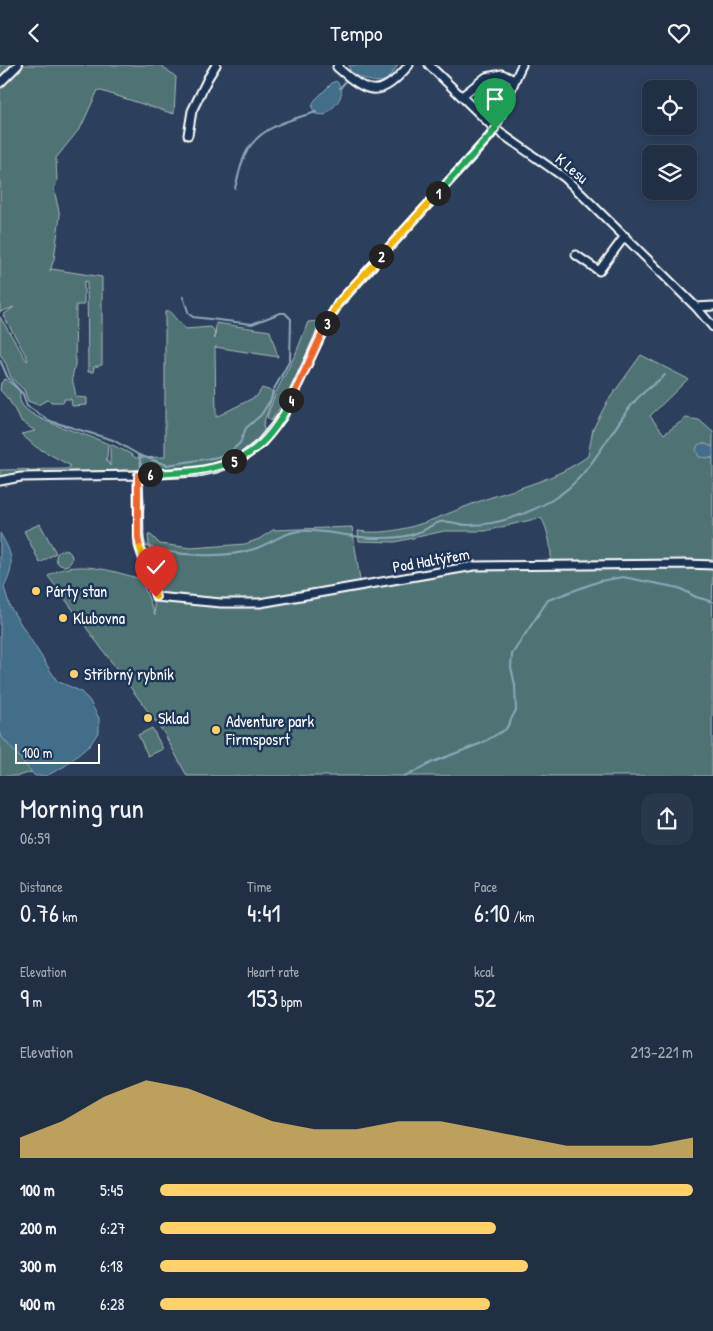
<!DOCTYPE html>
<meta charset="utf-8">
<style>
:root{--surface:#212f45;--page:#29374c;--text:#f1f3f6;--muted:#a2a9b3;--line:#3e4a5e;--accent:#ffd166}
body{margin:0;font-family:"Patrick Hand",sans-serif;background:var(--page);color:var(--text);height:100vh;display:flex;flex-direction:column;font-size:19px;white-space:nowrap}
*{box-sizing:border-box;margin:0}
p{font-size:16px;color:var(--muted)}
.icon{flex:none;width:28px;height:28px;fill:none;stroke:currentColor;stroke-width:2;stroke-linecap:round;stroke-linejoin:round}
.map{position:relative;height:711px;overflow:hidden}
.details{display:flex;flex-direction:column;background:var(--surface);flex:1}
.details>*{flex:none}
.controls{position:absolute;left:642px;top:15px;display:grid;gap:10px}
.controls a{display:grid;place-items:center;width:55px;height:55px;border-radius:10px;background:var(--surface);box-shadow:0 2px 8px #0003,0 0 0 1px var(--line);font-size:25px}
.scale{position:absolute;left:15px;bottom:12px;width:85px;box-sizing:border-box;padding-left:5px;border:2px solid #fff;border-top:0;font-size:14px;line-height:18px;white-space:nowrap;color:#fff;-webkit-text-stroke:4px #1d3557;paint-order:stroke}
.pin{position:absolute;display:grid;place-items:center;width:42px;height:42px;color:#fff;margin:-51px -21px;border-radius:50% 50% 50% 0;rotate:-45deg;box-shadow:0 0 5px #0007}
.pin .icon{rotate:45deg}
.km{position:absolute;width:25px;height:25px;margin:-12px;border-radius:50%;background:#222;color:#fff;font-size:14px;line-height:25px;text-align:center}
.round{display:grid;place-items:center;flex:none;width:52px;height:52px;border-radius:15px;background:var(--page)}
.head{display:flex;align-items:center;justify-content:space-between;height:85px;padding:0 20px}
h1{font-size:28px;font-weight:600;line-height:38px}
.stats{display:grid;grid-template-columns:repeat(3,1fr);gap:8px;height:85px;padding:5px 20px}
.stats div{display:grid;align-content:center}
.stats b{font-size:25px;font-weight:600}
.stats small{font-size:14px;font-weight:400}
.stats p{font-size:14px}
.chart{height:140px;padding:10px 20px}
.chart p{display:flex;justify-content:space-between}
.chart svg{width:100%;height:90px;margin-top:5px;fill:var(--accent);opacity:.7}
ul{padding:0 20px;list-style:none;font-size:16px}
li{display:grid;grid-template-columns:80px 60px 1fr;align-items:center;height:38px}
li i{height:12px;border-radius:6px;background:var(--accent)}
header{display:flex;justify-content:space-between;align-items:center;height:65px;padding:0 20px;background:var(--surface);font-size:22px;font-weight:600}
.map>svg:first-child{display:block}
.green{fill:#4f7375;stroke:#a7b9ba}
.water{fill:#436e8a;stroke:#8ea8b9}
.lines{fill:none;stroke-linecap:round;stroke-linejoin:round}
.stream{stroke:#8ea8b9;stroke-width:2}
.minor-casing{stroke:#fff;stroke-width:11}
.minor{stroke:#1d3557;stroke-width:7}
.split-1-casing{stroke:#fff;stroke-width:10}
.split-2-casing{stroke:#fff;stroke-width:10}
.split-3-casing{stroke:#fff;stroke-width:10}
.split-4-casing{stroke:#fff;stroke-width:10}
.split-5-casing{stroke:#fff;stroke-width:10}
.split-6-casing{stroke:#fff;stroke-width:10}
.split-7-casing{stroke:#fff;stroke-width:10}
.split-8-casing{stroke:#fff;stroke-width:10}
.split-1{stroke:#22a559;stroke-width:6}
.split-2{stroke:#f5b400;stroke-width:6}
.split-3{stroke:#f5b400;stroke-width:6}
.split-4{stroke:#f0652b;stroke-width:6}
.split-5{stroke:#22a559;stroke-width:6}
.split-6{stroke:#22a559;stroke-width:6}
.split-7{stroke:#f0652b;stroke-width:6}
.split-8{stroke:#f5b400;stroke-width:6}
.poi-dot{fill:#ffd166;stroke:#1d3557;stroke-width:2}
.labels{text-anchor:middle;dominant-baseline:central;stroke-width:5;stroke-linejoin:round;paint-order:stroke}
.street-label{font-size:16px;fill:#fff;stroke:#1d3557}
.poi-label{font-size:16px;fill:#fff;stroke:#1d3557;text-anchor:start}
</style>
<header><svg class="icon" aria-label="back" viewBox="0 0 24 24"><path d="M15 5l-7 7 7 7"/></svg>Tempo<svg class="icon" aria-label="heart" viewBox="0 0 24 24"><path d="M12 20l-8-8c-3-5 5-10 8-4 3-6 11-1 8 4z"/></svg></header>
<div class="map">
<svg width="713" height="711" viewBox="0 0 713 711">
<rect width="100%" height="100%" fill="#2c3f5c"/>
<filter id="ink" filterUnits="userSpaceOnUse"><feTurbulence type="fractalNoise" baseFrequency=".02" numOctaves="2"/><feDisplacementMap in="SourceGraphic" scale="10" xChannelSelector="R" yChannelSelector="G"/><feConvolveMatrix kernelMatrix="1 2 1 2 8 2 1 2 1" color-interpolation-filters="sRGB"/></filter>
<g filter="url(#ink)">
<path class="green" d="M 0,0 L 161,0 L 176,12 L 174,49 L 98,25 L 81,62 L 56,93 L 57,116 L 54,124 L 60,151 L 54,194 L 50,206 L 52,204 L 102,212 L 102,300 L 94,302 L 93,307 L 88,307 L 87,216 L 84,217 L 84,240 L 76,240 L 75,300 C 70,316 74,317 76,332 L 87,333 L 87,340 L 72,341 L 71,334 L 64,334 L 64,337 L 52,337 L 47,335 L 38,340 L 28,336 L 24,325 L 11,313 L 6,299 L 0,289 L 0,252 L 27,296 L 28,294 L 3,250 L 14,242 L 0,247 Z
M 168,245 L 185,264 L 211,262 L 214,265 L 215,274 L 216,258 L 270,266 L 278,292 L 215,282 L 216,352 L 257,331 L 262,323 L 274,327 L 263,360 L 265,367 C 242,390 235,394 203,402 L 16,409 L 0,413 L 0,405 L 67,404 L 71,401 L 36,382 L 21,369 L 35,366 L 21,356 L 9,335 L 0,325 L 1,318 L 5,314 L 20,326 C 20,331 19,334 21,338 C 31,357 86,368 106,378 L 108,379 L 107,392 L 106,394 L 110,401 L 110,379 L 129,388 L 136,393 L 165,392 L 165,247 Z
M 321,256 C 311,275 305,295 296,315 C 289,329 280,343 271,356 L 267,352 L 276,327 L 296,288 L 308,257 Z
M 641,290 L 688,314 L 650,351 L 664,369 L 686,353 L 699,355 L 713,367 L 713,382 L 711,381 L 710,393 L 713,393 L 712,711 L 187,711 L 164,668 L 48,511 C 75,493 112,506 141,514 L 155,550 L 148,470 L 151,470 L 160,479 L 191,483 L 245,479 L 259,474 L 273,465 L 352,462 L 361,522 L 362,516 L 548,496 L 551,493 C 551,480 548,466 542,454 L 539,453 L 485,466 L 444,466 L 395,477 L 359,476 L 358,466 C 402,473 443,449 483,435 C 518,423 557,414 588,391 L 593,364 L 607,337 Z
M 40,459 L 56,488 L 40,498 L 24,466 Z
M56 493a8 8 0 1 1 16 0a8 8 0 1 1-16 0Z
M 152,663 L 163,684 L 148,691 L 138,670 Z
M 0,669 L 32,707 L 18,711 L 0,711 Z"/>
<path class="water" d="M 349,0 L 398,0 L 387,15 C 374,20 361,13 350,7 Z
M 336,16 C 350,28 334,42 325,50 L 315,49 L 312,42 L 315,35 L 332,18 Z
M 703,378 L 713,382 L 713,393 L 699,392 L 696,385 L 698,380 Z
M 0,468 C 12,488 16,500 4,522 L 10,542 L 57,616 L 80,626 L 89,635 L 99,653 L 99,666 L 90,680 L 65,701 L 46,711 L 35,711 L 0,670 Z"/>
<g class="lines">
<path class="stream" d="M 340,23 L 347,15
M 235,123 C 239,109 242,91 251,80 C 266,60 294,54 316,47
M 0,295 L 8,313 L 23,329 L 27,341 L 50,356 L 113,375 L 139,390 L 167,400 L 218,392 L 231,386 L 240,378 L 246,363 L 261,350 L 271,334 L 273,326 L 290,295 L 291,254 L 285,248 L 280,248 L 252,259 L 193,252 L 189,249 L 183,232
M 139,390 L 142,407
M 142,457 L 144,439 L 142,412
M 142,469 L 146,481 C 174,491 225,494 254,484 C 270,479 282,468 299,466 C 327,464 354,474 382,473 C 394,473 408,472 419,467 C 426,465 432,459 440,457 C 448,455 457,459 466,460 C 495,461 527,449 552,435 C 590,413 607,370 634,337 C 642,327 655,319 665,310
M 404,711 L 412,708 L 433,697 L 482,678 L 506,664 L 516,645 L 515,620 L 511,602 L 512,589 L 548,535 L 600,516 L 623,512 L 679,523 L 696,532 L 713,537"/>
<g class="minor-casing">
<path id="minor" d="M 339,0 L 337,2 C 369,30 380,34 409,0
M 429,0 L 495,64 L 565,113 L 696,242 L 713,262
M 0,18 L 18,0
M 462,31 L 486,12 L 502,9 L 514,15
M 188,70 L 192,46 L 208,13 L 216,0
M 576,190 L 599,206 L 625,171
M 696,242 L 713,241
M 138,410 L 139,480 L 156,532 L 221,538 L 260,538 L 474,501 L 687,499 L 713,500
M 0,416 L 21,412 L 138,410 L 199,407 L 217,403 L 242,393 L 261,378 L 283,351 L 326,259 L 339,238 L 490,71 C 504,50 510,23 522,0"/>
</g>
<use href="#minor" class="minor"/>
</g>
</g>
<g class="lines" filter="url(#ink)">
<g class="split-1-casing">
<path id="split-1" d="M 438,128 L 490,71 L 495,64"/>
</g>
<g class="split-2-casing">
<path id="split-2" d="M 381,191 L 438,128"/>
</g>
<g class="split-3-casing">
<path id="split-3" d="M 327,258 L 338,238 L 381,191"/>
</g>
<g class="split-4-casing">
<path id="split-4" d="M 291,335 L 327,258"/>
</g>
<g class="split-5-casing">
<path id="split-5" d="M 234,396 C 261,386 279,360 291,335"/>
</g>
<g class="split-6-casing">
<path id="split-6" d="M 150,409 C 179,408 207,407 234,396"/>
</g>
<g class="split-7-casing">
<path id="split-7" d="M 140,483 L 138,472 L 138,410 L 150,409"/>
</g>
<g class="split-8-casing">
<path id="split-8" d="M 140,483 L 156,532"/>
</g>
<use href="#split-1" class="split-1"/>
<use href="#split-2" class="split-2"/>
<use href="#split-3" class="split-3"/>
<use href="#split-4" class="split-4"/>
<use href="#split-5" class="split-5"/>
<use href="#split-6" class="split-6"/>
<use href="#split-7" class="split-7"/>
<use href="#split-8" class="split-8"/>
</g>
<g class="poi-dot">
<circle cx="36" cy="526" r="5"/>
<circle cx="63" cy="553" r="5"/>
<circle cx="74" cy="609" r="5"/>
<circle cx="148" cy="653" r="5"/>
<circle cx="216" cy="665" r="5"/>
</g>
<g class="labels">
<g class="street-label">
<text transform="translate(572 103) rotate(40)">K Lesu</text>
<text transform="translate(431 495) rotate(-10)">Pod Haltýřem</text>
</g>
<g class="poi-label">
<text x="46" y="526">Párty stan</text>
<text x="73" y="553">Klubovna</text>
<text x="84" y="609">Stříbrný rybník</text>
<text x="158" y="653">Sklad</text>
<text x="226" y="656">Adventure park<tspan x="226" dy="18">Firmsposrt</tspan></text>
</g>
</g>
</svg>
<div class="controls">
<a><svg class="icon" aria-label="locate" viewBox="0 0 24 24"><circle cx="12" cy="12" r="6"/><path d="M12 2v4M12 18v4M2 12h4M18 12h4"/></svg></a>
<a><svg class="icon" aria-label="layers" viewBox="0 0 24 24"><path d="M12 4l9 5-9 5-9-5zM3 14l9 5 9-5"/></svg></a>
</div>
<div class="scale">100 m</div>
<div class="pin" style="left:495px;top:64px;background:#1e9e55"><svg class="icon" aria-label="arrive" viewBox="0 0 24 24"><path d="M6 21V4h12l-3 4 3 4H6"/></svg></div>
<div class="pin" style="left:156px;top:532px;background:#d93025"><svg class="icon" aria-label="check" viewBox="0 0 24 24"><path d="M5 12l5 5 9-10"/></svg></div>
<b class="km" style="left:438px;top:128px">1</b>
<b class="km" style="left:381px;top:191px">2</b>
<b class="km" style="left:327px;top:258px">3</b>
<b class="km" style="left:291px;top:335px">4</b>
<b class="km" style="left:234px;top:396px">5</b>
<b class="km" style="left:150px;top:409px">6</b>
</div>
<section class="details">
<div class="head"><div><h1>Morning run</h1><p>06:59</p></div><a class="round"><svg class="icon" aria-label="share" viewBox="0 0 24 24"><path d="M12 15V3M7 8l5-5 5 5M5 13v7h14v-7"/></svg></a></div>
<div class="stats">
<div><p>Distance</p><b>0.76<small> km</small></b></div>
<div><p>Time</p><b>4:41</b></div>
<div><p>Pace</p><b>6:10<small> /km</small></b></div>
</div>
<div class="stats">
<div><p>Elevation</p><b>9<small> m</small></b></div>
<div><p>Heart rate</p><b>153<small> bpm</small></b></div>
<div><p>kcal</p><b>52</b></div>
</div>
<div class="chart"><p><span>Elevation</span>213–221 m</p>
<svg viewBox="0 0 160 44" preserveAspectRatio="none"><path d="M0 44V34L10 26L20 14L30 6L40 10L50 18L60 26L70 30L80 30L90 26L100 26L110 30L120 34L130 38L140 38L150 38L160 34V44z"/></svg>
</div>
<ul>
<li><b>100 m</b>5:45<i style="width:100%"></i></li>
<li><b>200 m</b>6:27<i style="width:63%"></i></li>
<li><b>300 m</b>6:18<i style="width:69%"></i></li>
<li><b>400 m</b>6:28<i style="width:62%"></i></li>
</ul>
</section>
